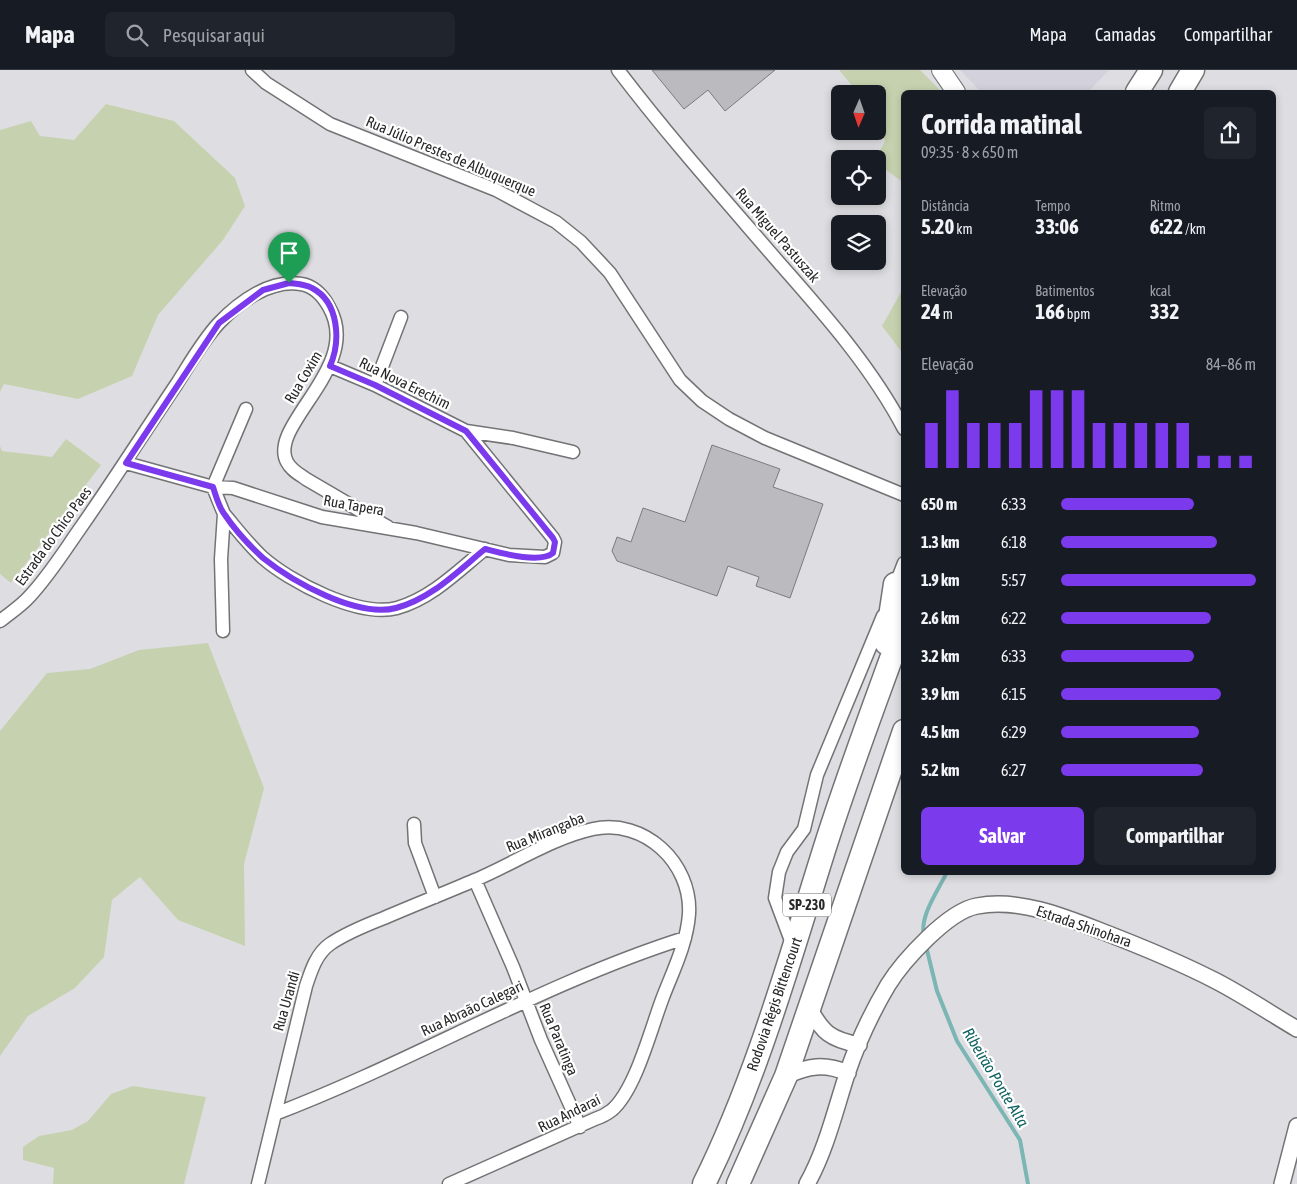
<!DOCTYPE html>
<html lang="pt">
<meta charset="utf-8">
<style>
:root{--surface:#171b24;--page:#20242c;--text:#f1f3f6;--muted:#9ea1a6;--line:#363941;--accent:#7c3aed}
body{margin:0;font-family:"Asap Condensed",sans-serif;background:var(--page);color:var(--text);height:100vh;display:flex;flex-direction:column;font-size:19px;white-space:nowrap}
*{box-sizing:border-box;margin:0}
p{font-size:16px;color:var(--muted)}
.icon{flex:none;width:28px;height:28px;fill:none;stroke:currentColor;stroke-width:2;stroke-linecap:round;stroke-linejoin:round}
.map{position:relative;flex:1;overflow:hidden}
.sheet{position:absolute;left:901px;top:20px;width:375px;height:785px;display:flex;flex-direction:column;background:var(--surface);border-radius:8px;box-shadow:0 2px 8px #0003}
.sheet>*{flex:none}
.needle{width:32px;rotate:182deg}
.tools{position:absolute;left:831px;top:15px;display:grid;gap:10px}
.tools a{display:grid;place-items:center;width:55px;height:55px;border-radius:8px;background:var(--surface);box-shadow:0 2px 8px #0003;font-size:25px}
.pin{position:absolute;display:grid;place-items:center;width:42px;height:42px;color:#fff;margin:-51px -21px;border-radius:50% 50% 50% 0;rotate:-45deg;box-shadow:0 0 5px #0007}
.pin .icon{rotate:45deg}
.round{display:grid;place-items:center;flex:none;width:52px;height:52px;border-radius:8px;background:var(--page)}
.head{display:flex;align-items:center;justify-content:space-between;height:85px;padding:0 20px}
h1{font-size:28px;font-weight:700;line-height:38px}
.stats{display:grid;grid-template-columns:repeat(3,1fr);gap:8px;height:85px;padding:5px 20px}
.stats div{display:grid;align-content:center}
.stats b{font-size:21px;font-weight:700}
.stats small{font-size:14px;font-weight:400}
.stats p{font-size:14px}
.chart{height:140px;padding:10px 20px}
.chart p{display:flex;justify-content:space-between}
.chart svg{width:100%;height:90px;margin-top:5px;stroke:var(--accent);stroke-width:6}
.cta{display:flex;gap:10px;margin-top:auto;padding:10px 20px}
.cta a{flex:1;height:58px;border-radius:8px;background:var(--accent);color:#fff;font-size:20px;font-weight:700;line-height:58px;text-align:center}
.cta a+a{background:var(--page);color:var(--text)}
ul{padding:0 20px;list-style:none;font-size:16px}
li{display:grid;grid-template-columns:80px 60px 1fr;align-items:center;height:38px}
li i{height:12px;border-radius:6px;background:var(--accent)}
header{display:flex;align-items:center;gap:30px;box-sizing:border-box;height:70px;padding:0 25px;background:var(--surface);border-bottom:1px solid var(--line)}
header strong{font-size:24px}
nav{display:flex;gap:28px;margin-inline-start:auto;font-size:18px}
.search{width:350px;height:45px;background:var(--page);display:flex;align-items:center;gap:12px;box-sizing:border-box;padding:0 18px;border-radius:8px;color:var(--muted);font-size:19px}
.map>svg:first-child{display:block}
.built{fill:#d3d2dc}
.green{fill:#c6d2af}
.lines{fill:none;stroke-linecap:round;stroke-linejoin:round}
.stream{stroke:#7bb5b4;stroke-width:4}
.building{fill:#bbbabe;stroke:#7b7b7e}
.minor-casing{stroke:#737376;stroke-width:15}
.tertiary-casing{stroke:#737376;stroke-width:18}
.secondary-casing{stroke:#737376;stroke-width:20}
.motorway-casing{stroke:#737376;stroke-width:25}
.minor{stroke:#fff;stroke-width:12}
.tertiary{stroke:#fff;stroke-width:15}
.secondary{stroke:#fff;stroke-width:18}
.motorway{stroke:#fff;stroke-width:22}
.route-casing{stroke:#fff;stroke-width:10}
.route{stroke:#7c3aed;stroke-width:6}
.labels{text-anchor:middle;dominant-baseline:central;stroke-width:4.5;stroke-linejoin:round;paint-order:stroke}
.shield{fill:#fff;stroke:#686869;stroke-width:1}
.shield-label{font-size:14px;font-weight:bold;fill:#282829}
.street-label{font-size:15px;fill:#282829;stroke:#fff}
.water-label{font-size:16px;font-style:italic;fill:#136363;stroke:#fff}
</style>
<header>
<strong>Mapa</strong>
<div class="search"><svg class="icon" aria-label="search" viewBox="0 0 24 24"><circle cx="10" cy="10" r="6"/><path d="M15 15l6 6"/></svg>Pesquisar aqui</div>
<nav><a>Mapa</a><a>Camadas</a><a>Compartilhar</a></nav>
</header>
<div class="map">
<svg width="1297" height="1114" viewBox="0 0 1297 1114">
<rect width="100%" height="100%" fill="#dedee2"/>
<path class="built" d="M 960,0 L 1109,0 L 1088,22 L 981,22 Z"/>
<path class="green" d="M 839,0 L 920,0 L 942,22 L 904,22 L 904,113 L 878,94 L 878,89 L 876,89 L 885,71 L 878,56 L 878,24 L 859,24 Z
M 106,34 L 174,51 L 235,108 L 245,136 L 223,170 L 158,245 L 132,306 L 78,329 L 4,314 L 0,322 L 0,60 L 31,51 L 40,66 L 74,70 Z
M 904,217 L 904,285 L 882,256 Z
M 66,369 L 101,395 L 11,513 L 0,504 L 0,376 L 2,381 L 52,387 Z
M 208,573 L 264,718 L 244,794 L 245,876 L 178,850 L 140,807 L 112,830 L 104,887 L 75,918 L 28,946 L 0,986 L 0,661 L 47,603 L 90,599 L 139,580 Z
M 133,1016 L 206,1027 L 184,1114 L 53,1114 L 54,1098 L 23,1090 L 23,1077 L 39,1066 L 72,1060 L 88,1051 L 111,1024 Z"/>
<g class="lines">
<path class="stream" d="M 924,867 C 919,846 938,821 947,802
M 926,876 L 937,921 L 957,971 L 1020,1070 L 1028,1114"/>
</g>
<path class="building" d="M 652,0 L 775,0 L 725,41 L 708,20 L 684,39 Z
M 712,375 L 780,399 L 773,417 L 823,434 L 790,528 L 756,516 L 759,507 L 728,496 L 717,526 L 617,491 L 612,481 L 617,467 L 631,472 L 643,438 L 685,452 Z"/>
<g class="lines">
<g class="minor-casing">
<path id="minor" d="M 252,0 L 266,13 L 330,54 L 496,120 L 556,152 L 581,172 L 610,203 L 680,310 L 702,331 L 729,349 L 765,368 L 904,425
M 618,0 C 669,67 726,131 781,195 C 826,246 872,298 904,359
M 375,315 L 401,247
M 466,361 L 513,368 L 573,382
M 126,393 L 213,417 L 233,418 L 322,447 L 416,463 L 509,485 L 545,487 L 553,483 L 555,472 L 553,468 L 466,361 L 375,315 L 330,296
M 224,444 C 236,458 248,474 262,487 C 290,512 359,548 397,538 C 432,528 458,501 485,479
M 894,519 L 904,493
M 0,551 C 10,543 21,536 29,527 C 48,507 63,483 79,460 C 112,413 143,364 176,315 C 189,295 202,271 219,253 C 239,232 270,209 301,214 C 314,216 323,226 329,237 C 364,297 267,355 287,392 C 291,400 299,404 306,409 L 388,457
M 223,561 L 221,489 L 224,444 L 213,417 L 246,339
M 414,754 L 415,773 L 435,827
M 475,810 L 513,897 L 541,970 L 580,1057
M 793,876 L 775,828 L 779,802 L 787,782 L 804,759 L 817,705 L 883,546
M 275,1044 C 414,991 543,913 685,868
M 258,1114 L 306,916 C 311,901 316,884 330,874 C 346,863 366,855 384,848 C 414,835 445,823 475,810 C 513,794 552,768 593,759 C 644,748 692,793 689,844 C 687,873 673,901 663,927 C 651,958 636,1019 612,1040 C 607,1044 601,1047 595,1049 L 449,1114"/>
</g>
<g class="tertiary-casing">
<path id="tertiary" d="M 809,938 C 823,963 830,969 859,975
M 786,1006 C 808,996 824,993 848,1003
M 807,1114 C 826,1080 835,1041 847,1004 C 857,974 872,942 888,915 C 903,891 948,841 977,836 C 1018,828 1063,846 1101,861 C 1140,876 1179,892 1216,911 C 1243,925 1270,943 1297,959
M 1282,1114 L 1297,1056"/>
</g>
<g class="secondary-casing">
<path id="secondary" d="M 941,0 L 956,22"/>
</g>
<g class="motorway-casing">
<path id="motorway" d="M 1137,22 L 1151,0
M 1180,22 L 1193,0
M 886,573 L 895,514
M 704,1114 C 757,1007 789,891 825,777 C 849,701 877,628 904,553
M 738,1114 L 786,1006 L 904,661"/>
</g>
<use href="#minor" class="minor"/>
<use href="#tertiary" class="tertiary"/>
<use href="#secondary" class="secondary"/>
<use href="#motorway" class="motorway"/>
</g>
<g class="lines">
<g class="route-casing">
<path id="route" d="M 289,213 C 296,214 305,214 312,218 C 339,232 341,271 330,296 L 375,315 L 466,361 L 553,468 L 555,472 L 553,483 C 540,494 501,483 485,479 C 458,501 431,529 396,538 C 357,548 293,512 263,488 C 250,476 235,460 225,445 C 219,438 216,426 213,417 L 126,393 L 219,253 L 263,220 Z"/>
</g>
<use href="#route" class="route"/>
</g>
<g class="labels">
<rect class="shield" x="783" y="823.5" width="48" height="23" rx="4"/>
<g class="shield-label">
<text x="807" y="835">SP-230</text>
</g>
<g class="street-label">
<text transform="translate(451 86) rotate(23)">Rua Júlio Prestes de Albuquerque</text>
<text transform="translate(778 165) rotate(49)">Rua Miguel Pastuszak</text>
<text transform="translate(303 307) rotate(-59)">Rua Coxim</text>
<text transform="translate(405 313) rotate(26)">Rua Nova Erechim</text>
<text transform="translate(354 435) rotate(10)">Rua Tapera</text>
<text transform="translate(53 466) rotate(-54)">Estrada do Chico Paes</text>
<text transform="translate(545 762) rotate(-22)">Rua Mirangaba</text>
<text transform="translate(1084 856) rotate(19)">Estrada Shinohara</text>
<text transform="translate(286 931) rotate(-74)">Rua Urandi</text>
<text transform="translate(774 934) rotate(-71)">Rodovia Régis Bittencourt</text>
<text transform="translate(472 938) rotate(-25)">Rua Abraão Calegari</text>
<text transform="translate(559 969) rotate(67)">Rua Paratinga</text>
<text transform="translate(569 1043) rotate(-26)">Rua Andaraí</text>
</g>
<g class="water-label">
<text transform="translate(996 1007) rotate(59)">Ribeirão Ponte Alta</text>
</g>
</g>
</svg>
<div class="tools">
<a><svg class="needle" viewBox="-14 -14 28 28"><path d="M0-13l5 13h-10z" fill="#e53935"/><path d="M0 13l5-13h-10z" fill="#9ea1a6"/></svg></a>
<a><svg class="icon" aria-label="locate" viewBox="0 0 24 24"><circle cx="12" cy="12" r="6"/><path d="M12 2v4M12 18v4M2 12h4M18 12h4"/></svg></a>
<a><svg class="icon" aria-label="layers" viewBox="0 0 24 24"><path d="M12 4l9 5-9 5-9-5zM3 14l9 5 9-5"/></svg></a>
</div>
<div class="pin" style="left:289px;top:213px;background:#1e9e55"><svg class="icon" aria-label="arrive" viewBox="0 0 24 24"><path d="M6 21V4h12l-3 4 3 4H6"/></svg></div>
<section class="sheet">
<div class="head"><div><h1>Corrida matinal</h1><p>09:35 · 8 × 650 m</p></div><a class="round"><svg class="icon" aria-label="share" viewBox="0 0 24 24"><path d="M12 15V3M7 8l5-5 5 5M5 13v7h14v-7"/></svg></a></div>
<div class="stats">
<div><p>Distância</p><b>5.20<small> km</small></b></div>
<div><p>Tempo</p><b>33:06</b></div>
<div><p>Ritmo</p><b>6:22<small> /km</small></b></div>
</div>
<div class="stats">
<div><p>Elevação</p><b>24<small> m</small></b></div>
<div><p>Batimentos</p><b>166<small> bpm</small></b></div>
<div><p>kcal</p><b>332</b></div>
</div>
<div class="chart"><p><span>Elevação</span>84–86 m</p>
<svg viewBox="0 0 160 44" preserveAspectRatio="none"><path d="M5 44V22M15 44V6M25 44V22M35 44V22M45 44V22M55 44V6M65 44V6M75 44V6M85 44V22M95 44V22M105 44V22M115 44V22M125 44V22M135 44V38M145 44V38M155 44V38"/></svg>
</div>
<ul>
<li><b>650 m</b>6:33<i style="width:68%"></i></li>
<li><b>1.3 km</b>6:18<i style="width:80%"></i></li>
<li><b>1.9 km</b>5:57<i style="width:100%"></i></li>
<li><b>2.6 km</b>6:22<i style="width:77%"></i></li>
<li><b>3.2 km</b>6:33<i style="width:68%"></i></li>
<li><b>3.9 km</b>6:15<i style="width:82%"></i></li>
<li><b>4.5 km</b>6:29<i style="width:71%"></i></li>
<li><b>5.2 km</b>6:27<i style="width:73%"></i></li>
</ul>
<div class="cta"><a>Salvar</a><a>Compartilhar</a></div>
</section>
</div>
